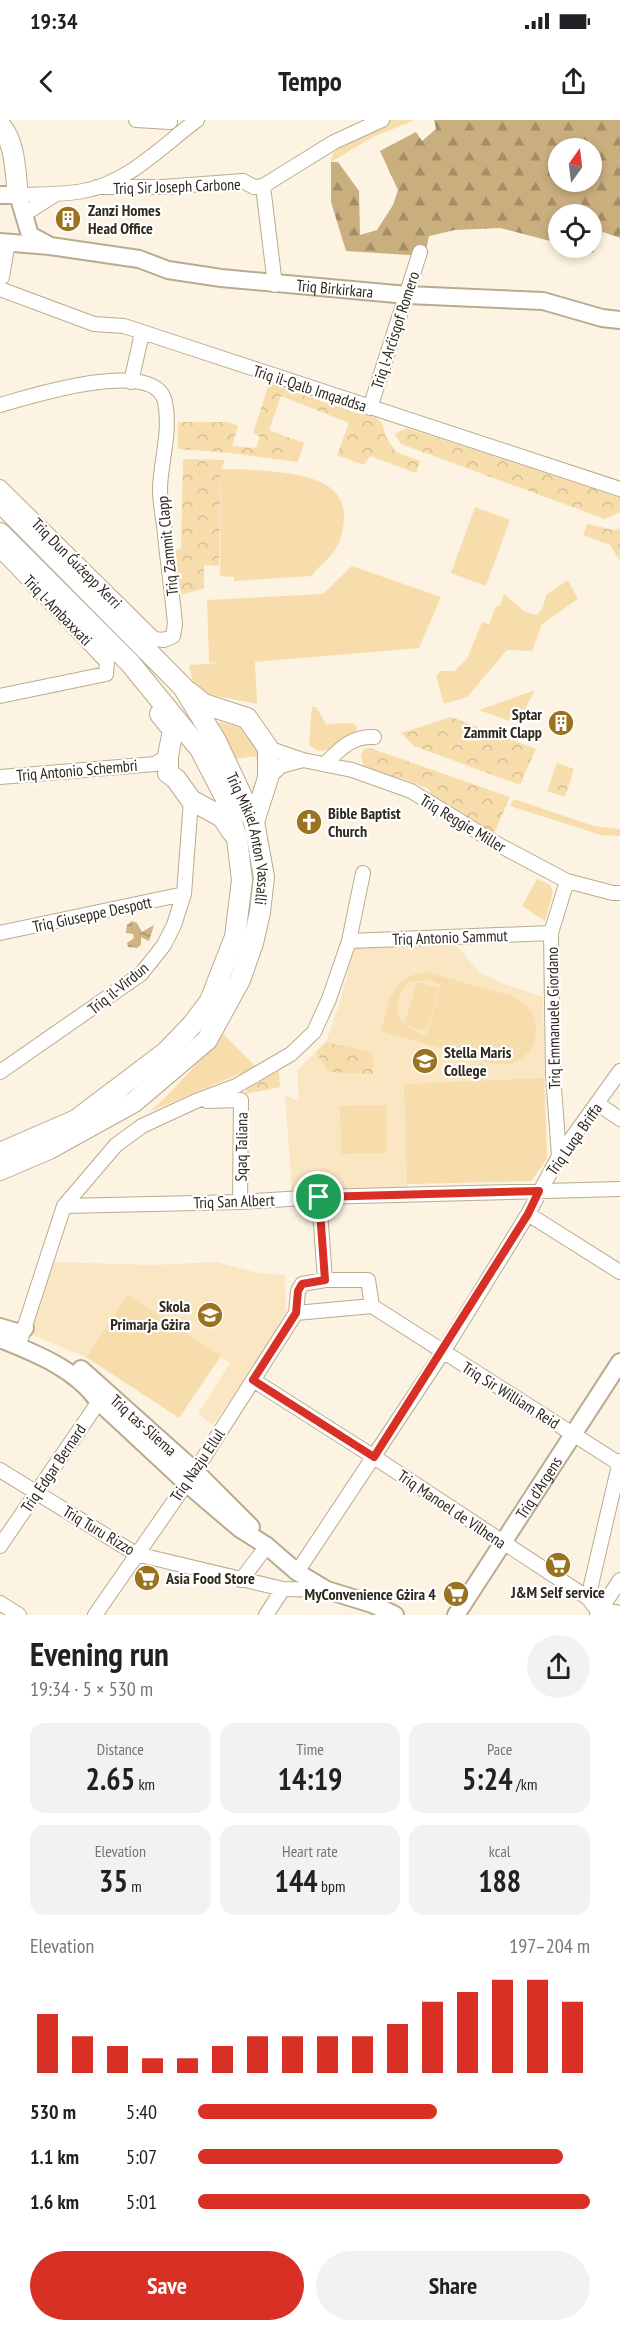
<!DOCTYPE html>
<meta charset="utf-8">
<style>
:root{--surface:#fff;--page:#f2f2f2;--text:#202124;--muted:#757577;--accent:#d93025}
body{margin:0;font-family:"PT Sans Narrow",sans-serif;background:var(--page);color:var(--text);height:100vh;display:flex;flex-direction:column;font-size:22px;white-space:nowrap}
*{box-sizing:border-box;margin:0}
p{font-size:20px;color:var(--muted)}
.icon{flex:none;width:33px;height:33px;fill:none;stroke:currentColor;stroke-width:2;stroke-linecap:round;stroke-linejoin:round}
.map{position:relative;height:1495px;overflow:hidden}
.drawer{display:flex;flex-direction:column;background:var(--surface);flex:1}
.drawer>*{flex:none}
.needle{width:39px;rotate:14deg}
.controls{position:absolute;left:548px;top:18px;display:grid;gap:12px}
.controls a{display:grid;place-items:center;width:54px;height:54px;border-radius:50%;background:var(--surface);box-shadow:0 3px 9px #0003;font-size:30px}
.pin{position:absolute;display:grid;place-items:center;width:51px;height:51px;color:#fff;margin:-26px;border:3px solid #fff;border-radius:50%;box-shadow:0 2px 6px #0007}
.round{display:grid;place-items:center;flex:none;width:63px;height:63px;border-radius:32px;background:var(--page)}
.head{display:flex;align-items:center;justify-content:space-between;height:102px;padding:0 30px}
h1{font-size:33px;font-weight:800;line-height:45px}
.stats{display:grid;grid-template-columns:repeat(3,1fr);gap:9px;height:102px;padding:6px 30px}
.stats div{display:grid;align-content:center;border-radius:15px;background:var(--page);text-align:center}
.stats b{font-size:30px;font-weight:800}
.stats small{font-size:16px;font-weight:400}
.stats p{font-size:16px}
.chart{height:168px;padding:12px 30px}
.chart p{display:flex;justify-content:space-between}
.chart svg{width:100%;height:108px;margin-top:6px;stroke:var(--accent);stroke-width:6}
.action{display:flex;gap:12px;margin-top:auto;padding:12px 30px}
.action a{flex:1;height:69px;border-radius:36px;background:var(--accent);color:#fff;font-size:24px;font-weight:800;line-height:69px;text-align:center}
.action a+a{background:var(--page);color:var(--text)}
ul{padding:0 30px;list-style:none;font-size:20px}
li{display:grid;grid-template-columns:96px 72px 1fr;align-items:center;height:45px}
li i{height:15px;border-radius:8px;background:var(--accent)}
.status{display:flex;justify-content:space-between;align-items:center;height:42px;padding:0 30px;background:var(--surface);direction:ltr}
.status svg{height:16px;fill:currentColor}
header{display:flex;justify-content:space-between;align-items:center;height:78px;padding:0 30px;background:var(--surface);font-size:27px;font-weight:800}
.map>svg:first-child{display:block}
.built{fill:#fae6c2}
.green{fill:#f8ddac;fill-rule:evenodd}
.forest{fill:url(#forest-firs);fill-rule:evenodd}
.park{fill:url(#park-crowns)}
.water{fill:url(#water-ripples)}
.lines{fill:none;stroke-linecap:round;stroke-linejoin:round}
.minor-casing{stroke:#baab90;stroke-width:16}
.major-casing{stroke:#baab90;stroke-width:20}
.highway-casing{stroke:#baab90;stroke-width:22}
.minor{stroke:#fff;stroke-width:14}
.major{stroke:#fff;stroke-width:16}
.highway{stroke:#fff;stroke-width:20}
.route-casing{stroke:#fff;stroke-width:12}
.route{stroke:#d93025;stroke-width:8}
.labels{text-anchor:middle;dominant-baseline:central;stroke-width:4.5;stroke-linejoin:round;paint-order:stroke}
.street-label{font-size:16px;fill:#2f291e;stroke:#fff}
.poi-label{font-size:16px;font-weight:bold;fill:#2f291e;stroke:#fff;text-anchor:start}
</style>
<div class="status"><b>19:34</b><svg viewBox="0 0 49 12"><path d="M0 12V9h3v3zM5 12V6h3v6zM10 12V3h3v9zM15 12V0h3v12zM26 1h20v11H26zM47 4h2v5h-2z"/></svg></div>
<header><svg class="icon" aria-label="back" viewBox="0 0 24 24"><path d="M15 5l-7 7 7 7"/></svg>Tempo<svg class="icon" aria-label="share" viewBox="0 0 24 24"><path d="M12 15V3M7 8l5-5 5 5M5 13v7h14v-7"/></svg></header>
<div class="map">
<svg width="620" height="1495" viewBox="0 0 620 1495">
<defs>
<pattern id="forest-firs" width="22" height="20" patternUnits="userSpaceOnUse" patternTransform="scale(1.5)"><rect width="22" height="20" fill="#c9ae7e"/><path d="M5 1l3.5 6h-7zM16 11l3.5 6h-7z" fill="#a48e67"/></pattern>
<pattern id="park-crowns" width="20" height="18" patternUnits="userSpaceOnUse" patternTransform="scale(1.5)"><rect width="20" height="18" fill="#f8ddac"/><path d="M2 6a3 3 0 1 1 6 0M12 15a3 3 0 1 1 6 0" fill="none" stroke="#d5be94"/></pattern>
<pattern id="water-ripples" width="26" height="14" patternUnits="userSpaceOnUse" patternTransform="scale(1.5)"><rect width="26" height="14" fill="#ceb383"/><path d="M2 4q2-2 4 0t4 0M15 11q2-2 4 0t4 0" fill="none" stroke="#a8926b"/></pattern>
</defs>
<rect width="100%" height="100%" fill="#fdf3e2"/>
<path class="built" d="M 455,824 L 480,853 L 507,865 L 543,877 L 547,1039 L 531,1061 L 408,1064 L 408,1069 L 292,1069 L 285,975 L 295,980 L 299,979 L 297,950 L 326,922 L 340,882 L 354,828 Z
M 52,1142 L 153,1145 L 216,1142 L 258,1153 L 285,1155 L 286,1200 L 213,1305 L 198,1294 L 230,1243 L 128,1175 L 86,1237 L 30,1214 Z"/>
<path class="green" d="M 391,0 L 415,0 L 373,17 L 331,42 C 331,22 375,8 391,0 Z
M 221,349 C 243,349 264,350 286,353 C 327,359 355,373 340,420 C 335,436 320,443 312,456 L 234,461 L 234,457 L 220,456 Z
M 475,387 L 510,400 L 486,466 L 451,453 Z
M 352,446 L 441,477 L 419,528 L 255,542 L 257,584 L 201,573 L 193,563 L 189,545 L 221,543 L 209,542 L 207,480 L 323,474 Z
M 568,460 L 578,479 L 542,504 L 532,531 L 507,530 L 467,577 L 444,584 L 436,556 L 440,551 L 454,551 L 467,539 L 482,502 L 489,504 L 496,486 L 500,486 L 504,474 L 525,492 L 537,495 L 543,487 L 546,475 Z
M 535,570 L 520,599 L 514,597 L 512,602 L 479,590 Z
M 312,587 L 316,587 L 326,604 L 353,603 L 357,607 L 355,615 L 328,630 L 318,631 L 309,625 Z
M 219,602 L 239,607 L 256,625 L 265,655 L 256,675 L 252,666 L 255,666 L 262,648 L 255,636 L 236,639 L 216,606 Z
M 514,679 L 594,706 L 620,709 L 620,716 L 601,715 L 510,686 Z
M 537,759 L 550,765 L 553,772 L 545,801 L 522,786 Z
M 427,852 L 512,876 C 527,884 537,894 536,912 C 535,928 524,942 507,944 C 492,946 476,939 462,934 C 435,927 408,919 381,911 C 391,879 388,857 427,852 ZM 427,860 L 441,865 L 426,915 C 396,907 387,888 409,862 Z
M 417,862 L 439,868 L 426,911 L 404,904 Z
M 221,912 L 256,947 L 151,991 C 177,967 200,941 221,912 Z
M 544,958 L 547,1039 L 531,1061 L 407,1064 L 404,964 Z
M 386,985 L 387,1033 L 341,1034 L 340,986 Z
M 128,1175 L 221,1236 L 179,1298 L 86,1237 Z"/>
<path class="forest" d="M 434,0 L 620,0 L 620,118 L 603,112 L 593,133 L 573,128 L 591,128 L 591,94 L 558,94 L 558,123 L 500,108 L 455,110 L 429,116 L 425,136 L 346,131 L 331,82 L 331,42 L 338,42 L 359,71 L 360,115 L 377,110 L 393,85 L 398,70 L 380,31 L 416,12 L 422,21 L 436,9 ZM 558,28 L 591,28 L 591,62 L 558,62 Z"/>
<path class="park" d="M 269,263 L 356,293 L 375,297 L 382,303 L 386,317 L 396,332 L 420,341 L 416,353 L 370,336 L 364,345 L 337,335 L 349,303 L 281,276 L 269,310 L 304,323 L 298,342 L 230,333 L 178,329 L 178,302 L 229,302 L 238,306 L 232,326 L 256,328 L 260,317 L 253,313 Z
M 406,308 L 620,376 L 620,392 L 605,399 L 401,324 L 395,314 Z
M 183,339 L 225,340 L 221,349 L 219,446 L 204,445 L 204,468 L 182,475 L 177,456 L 175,430 L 181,429 Z
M 587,404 L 614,410 L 620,408 L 620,441 L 610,425 L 583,415 Z
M 451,597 L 536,629 L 520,665 L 414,626 L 401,613 Z
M 370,628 L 510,677 L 493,716 L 432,678 L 429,669 L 401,658 L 392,660 L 364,649 L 361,635 L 364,629 Z
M 557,643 L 574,649 L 565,677 L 547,671 Z
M 326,922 L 373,933 L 373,954 L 328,952 L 316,932 Z
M 279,951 L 280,967 L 245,974 L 248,966 Z"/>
<path class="water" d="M 132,801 L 137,803 L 142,812 L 154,805 L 149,821 L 141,817 L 141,825 L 137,828 L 128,827 L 127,823 L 134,818 L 133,814 L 126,813 L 127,805 Z"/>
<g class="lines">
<g class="minor-casing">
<path id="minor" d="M 136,0 L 170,2
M 263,66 L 275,165
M 97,67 L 163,67 L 243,61 L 254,67 L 263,66 L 334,22 L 382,0
M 18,75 C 40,74 62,75 83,71 C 128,63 162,26 197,0
M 23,95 L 56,74
M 2,157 L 8,122
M 0,169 L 94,204 L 124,206 L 620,369
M 131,262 L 142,213
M 0,285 C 28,277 156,236 165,282 C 171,311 161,340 160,368 C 160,380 162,393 164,405 C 167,438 172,471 175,504 L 173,516 L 164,520 L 154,519 L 0,367
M 370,288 L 420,132
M 0,430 L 107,542 L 106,554 L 0,576
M 268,628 L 303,640 L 352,650 L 411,671 L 499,725 L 567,761 L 613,773 L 620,773
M 325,644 C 340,629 351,616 374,617
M 0,657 L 155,644 L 168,636
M 268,658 L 281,646 L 303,640
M 0,813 L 184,774
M 349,821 L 551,813
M 0,952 L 141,854 L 164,825 L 174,805 L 184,774 L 191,680
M 207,981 L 241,980 L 240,1082
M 598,984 L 620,999
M 559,1036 L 553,954 L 551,813 L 567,761
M 319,1077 L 325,1160
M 64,1086 L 240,1082 L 319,1077 L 620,1069
M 528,1094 L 620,1152
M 372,1186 L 620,1344
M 21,1218 L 64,1086 L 116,1025 L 142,1006 L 196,981 L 236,966 L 291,934 L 314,912 L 329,879 L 349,821 L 363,753
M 253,1260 L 374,1337 L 588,1478 L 601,1495
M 0,1350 L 136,1434 L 283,1469 L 327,1470
M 0,1426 L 104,1274
M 297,1452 L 443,1232 L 528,1094 L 559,1036 L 620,951
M 241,1460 L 267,1426
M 588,1478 L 620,1341
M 0,1483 L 19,1495
M 599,1491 L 616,1492 L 620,1494
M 95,1495 L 195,1351 L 296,1193 L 298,1171 L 302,1164 L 325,1160 L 368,1160 L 372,1186 L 296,1193
M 266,1495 L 283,1469
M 597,1495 L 620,1460"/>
</g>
<g class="major-casing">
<g id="major">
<path d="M 0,75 L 18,75 L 30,115 L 47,124"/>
<path id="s1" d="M 0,122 L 50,126 L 139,139 L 168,150 L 221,158 L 407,175 L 543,181 L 602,198 L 620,200"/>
<path d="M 0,1207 L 20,1213 L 25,1208"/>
<path d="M 0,1219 C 35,1233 76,1249 98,1281 L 186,1363 L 239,1408 L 267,1426 L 297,1452 L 327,1470 L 372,1484 L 395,1495"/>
<path id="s2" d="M 81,1249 L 195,1351 L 251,1407"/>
<path id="s3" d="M 456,1495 L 620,1242"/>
</g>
</g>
<g class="highway-casing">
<g id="highway">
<path d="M 0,5 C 16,23 15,52 18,75"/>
<path id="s4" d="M 0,382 L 183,567 L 216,621 L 254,702 L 264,757 L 260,792 L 253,823 L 240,860 L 207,920 L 134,982 L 49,1029 L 0,1050"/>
<path d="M 0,413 L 130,543 L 200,629 L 225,677 L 237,719 L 242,760 L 235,817 L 210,881 L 192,905 L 166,932 L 76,1000 L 0,1033"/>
<path d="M 189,572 L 204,584 L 247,598 L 268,628 L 268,658 L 254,702"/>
<path d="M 160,594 L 173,610 L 168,636 L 168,653 L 176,659 L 191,680 L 222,697 L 233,713"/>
</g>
</g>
<use href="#minor" class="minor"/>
<use href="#major" class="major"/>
<use href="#highway" class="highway"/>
</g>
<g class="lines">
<g class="route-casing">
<path id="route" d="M 539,1071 L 528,1094 L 374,1337 L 253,1260 L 296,1193 L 298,1171 L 302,1164 L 325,1160 L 319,1077 Z"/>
</g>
<use href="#route" class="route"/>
</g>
<defs>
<g id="building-disc" transform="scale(1.35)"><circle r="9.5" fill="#9b7320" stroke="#fff"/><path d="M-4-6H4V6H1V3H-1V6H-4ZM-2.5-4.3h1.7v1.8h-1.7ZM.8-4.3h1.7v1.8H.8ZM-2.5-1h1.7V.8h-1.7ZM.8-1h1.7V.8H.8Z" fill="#fff"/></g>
<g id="church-disc" transform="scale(1.35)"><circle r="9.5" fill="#9b7320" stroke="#fff"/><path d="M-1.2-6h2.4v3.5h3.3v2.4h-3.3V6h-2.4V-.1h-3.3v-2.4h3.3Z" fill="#fff"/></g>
<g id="school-disc" transform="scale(1.35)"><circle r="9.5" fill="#9b7320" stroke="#fff"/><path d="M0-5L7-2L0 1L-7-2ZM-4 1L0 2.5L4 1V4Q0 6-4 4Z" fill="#fff"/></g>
<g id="supermarket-disc" transform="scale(1.35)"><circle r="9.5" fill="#9b7320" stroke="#fff"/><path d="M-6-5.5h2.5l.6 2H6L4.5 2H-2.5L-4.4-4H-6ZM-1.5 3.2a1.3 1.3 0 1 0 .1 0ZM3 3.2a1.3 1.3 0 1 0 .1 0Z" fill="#fff"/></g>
</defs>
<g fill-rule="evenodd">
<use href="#building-disc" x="68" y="99"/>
<use href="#building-disc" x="561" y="603"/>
<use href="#church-disc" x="309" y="702"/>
<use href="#school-disc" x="425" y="941"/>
<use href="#school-disc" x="210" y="1195"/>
<use href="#supermarket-disc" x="558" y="1445"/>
<use href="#supermarket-disc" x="147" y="1458"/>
<use href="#supermarket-disc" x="456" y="1474"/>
</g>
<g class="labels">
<g class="street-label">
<text transform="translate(177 66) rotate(-2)">Triq Sir Joseph Carbone</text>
<text stroke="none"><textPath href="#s1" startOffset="339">Triq Birkirkara</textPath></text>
<text transform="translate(395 210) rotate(-72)">Triq l-Arćisqof Romero</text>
<text transform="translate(310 268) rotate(18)">Triq il-Qalb Imqaddsa</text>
<text transform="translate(167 426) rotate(-96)">Triq Zammit Clapp</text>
<text transform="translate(77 443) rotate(45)">Triq Dun Ǵuźepp Xerri</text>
<text transform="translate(58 490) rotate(46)">Triq l-Ambaxxati</text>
<text transform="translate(77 650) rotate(-5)">Triq Antonio Schembri</text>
<text transform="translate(463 703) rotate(31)">Triq Reggie Miller</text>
<text stroke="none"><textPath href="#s4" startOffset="428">Triq Mikiel Anton Vassalli</textPath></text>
<text transform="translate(92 794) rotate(-12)">Triq Giuseppe Despott</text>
<text transform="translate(450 817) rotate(-2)">Triq Antonio Sammut</text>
<text transform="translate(118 868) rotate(-39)">Triq il-Virdun</text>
<text transform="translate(553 898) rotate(-91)">Triq Emmanuele Giordano</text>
<text transform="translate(574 1019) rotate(-55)">Triq Luqa Briffa</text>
<text transform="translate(241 1027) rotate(-89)">Sqaq Taliana</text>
<text transform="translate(234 1081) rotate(-2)">Triq San Albert</text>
<text transform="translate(511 1275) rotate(32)">Triq Sir William Reid</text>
<text stroke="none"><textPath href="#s2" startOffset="84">Triq tas-Sliema</textPath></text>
<text transform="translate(197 1345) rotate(-56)">Triq Nazju Ellul</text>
<text transform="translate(53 1348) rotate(-56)">Triq Edgar Bernard</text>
<text stroke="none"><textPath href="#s3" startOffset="152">Triq d'Argens</textPath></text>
<text transform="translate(452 1389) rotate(34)">Triq Manoel de Vilhena</text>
<text transform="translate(99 1410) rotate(31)">Triq Turu Rizzo</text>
</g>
<g class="poi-label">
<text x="88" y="90">Zanzi Homes<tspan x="88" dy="18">Head Office</tspan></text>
<text x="542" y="594" text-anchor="end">Sptar<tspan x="542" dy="18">Zammit Clapp</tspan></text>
<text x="328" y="693">Bible Baptist<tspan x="328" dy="18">Church</tspan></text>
<text x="444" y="932">Stella Maris<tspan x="444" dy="18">College</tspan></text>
<text x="190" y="1186" text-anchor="end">Skola<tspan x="190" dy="18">Primarja Gżira</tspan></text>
<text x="166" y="1458">Asia Food Store</text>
<text x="558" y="1472" text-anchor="middle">J&amp;M Self service</text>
<text x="436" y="1474" text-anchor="end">MyConvenience Gżira 4</text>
</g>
</g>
</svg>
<div class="controls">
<a><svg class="needle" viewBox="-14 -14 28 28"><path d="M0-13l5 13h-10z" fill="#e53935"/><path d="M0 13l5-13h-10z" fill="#757577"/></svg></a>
<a><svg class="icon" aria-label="locate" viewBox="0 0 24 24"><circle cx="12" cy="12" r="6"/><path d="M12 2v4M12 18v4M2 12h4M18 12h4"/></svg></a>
</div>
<div class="pin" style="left:319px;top:1077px;background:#1e9e55"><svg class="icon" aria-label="arrive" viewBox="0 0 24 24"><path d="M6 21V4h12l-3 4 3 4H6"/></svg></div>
</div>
<section class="drawer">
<div class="head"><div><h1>Evening run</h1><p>19:34 · 5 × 530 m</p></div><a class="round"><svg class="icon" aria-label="share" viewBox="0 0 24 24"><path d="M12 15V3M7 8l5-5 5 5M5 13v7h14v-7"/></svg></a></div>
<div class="stats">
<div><p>Distance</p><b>2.65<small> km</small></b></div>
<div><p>Time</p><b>14:19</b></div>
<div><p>Pace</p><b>5:24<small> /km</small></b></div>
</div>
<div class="stats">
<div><p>Elevation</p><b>35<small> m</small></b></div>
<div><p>Heart rate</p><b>144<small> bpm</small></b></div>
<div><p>kcal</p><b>188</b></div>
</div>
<div class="chart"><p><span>Elevation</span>197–204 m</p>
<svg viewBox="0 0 160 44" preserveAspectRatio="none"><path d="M5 44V20M15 44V29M25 44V33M35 44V38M45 44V38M55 44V33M65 44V29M75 44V29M85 44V29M95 44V29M105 44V24M115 44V15M125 44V11M135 44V6M145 44V6M155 44V15"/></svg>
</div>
<ul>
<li><b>530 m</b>5:40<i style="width:61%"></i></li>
<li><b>1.1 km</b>5:07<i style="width:93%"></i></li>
<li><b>1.6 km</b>5:01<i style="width:100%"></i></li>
</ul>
<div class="action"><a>Save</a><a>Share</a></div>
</section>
